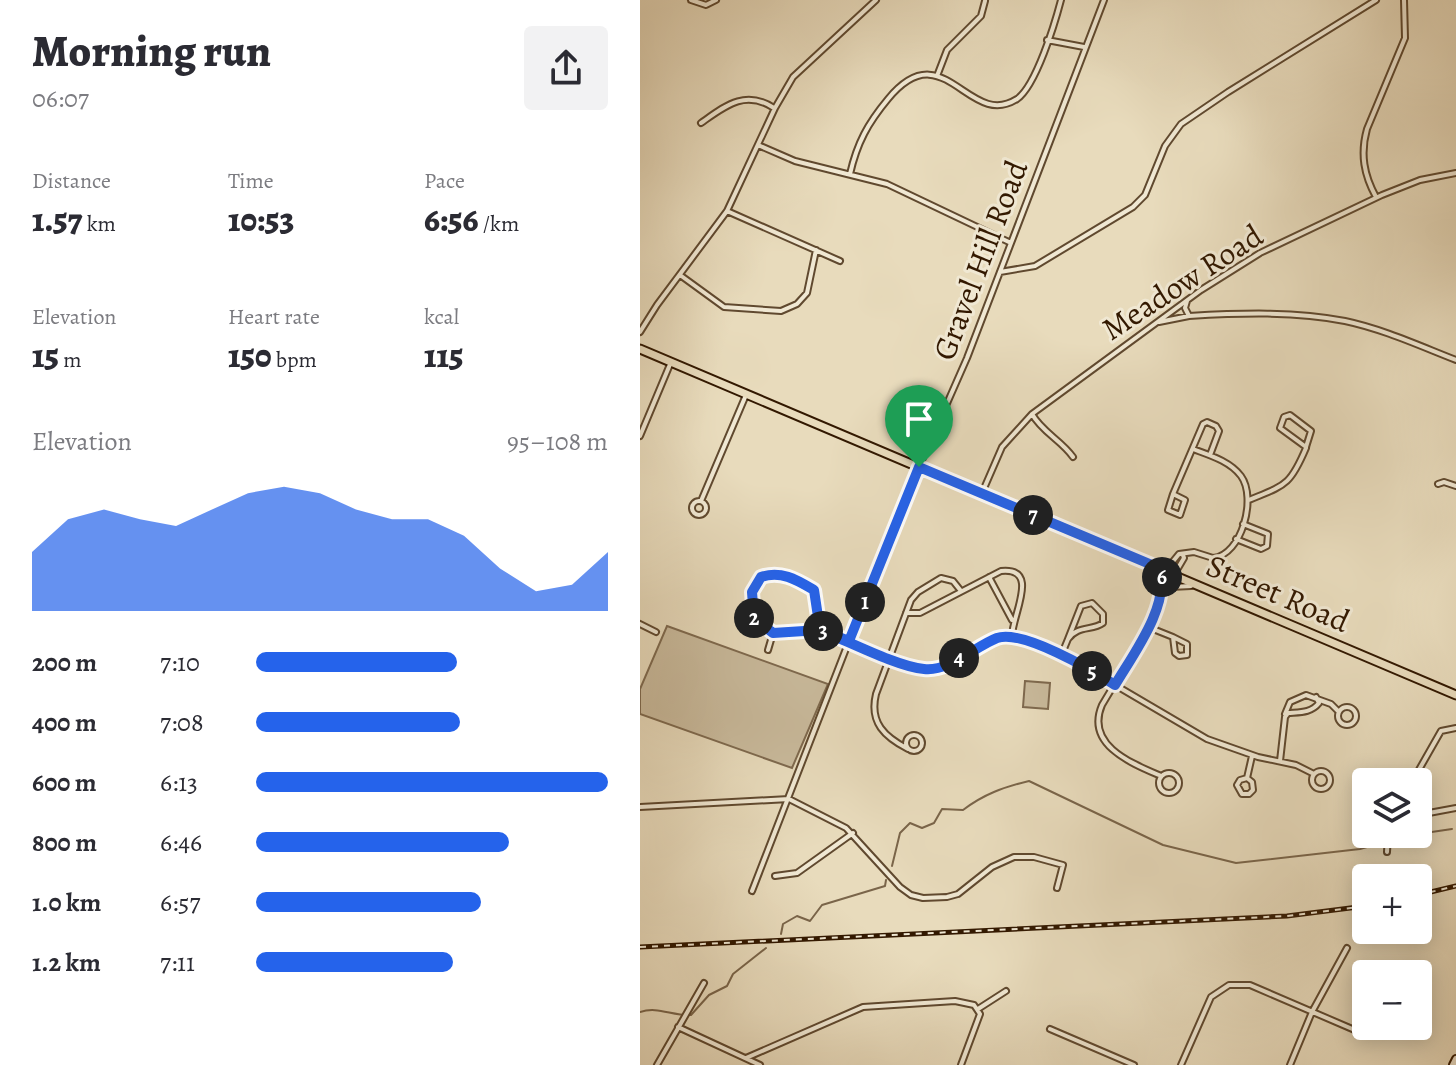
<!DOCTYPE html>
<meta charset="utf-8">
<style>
:root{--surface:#fff;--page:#f2f2f3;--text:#2b2b33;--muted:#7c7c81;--accent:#2563eb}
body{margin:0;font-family:Alegreya,serif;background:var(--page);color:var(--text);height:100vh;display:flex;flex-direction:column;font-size:30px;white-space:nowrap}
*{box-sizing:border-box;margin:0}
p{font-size:26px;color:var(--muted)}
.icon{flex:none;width:44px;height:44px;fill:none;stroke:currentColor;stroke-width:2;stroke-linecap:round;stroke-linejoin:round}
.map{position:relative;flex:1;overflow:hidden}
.drawer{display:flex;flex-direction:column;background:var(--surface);width:640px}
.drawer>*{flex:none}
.tools{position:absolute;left:712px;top:768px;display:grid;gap:16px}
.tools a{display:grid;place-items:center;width:80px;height:80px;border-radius:8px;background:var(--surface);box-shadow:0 4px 20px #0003;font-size:40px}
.pin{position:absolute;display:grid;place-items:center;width:68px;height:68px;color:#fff;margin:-82px -34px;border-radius:50% 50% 50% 0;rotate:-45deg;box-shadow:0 0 8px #0007}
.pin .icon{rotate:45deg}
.km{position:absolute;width:40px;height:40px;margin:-20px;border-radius:50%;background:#222;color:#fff;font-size:22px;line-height:40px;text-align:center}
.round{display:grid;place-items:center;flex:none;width:84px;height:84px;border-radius:8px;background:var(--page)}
.overview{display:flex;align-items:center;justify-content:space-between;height:136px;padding:0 32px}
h1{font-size:44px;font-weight:800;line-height:60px}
.stats{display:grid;grid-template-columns:repeat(3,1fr);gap:12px;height:136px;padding:8px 32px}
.stats div{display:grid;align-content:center}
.stats b{font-size:34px;font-weight:800}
.stats small{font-size:22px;font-weight:400}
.stats p{font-size:22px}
.chart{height:224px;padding:16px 32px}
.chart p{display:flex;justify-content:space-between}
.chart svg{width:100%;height:144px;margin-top:8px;fill:var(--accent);opacity:.7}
ul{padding:0 32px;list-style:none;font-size:26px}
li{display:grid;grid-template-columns:128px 96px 1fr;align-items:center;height:60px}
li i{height:20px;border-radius:10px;background:var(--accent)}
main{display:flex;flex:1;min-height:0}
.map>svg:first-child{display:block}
.green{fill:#c9ba9c;stroke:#7e694e;stroke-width:2}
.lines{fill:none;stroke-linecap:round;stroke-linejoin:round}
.stream{stroke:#7a654a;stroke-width:2}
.street-casing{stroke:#60492f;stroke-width:8}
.secondary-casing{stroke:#321800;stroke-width:10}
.primary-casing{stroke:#321800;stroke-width:11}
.street{stroke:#f0e8d3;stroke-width:4}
.secondary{stroke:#f0e8d3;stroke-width:6}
.primary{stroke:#e8dbbc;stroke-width:7}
.rail-casing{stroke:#321800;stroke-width:5}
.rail{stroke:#f0e8d3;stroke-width:2;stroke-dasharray:6;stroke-linecap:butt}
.route-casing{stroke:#fff;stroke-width:16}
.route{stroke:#2563eb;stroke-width:10}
.labels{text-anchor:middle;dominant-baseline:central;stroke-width:6;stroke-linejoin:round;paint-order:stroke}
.street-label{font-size:32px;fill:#321800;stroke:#f0e8d3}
</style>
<main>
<section class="drawer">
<div class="overview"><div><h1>Morning run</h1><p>06:07</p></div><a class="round"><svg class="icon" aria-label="share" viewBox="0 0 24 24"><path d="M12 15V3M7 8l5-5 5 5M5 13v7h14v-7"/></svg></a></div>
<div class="stats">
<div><p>Distance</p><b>1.57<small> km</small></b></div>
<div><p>Time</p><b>10:53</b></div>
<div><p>Pace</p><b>6:56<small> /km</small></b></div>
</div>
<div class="stats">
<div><p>Elevation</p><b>15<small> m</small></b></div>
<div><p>Heart rate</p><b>150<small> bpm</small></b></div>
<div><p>kcal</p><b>115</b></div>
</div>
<div class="chart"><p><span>Elevation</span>95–108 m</p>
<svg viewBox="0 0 160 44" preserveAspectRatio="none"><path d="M0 44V26L10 16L20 13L30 16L40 18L50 13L60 8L70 6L80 8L90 13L100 16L110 16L120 21L130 31L140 38L150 36L160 26V44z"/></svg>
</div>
<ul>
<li><b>200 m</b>7:10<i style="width:57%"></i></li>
<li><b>400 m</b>7:08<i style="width:58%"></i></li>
<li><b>600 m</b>6:13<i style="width:100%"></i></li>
<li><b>800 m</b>6:46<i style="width:72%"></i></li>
<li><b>1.0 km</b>6:57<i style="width:64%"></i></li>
<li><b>1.2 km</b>7:11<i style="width:56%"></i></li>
</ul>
</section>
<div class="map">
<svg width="816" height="1065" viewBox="0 0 816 1065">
<rect width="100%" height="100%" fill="#e8dbbc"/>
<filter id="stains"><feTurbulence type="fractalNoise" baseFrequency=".0025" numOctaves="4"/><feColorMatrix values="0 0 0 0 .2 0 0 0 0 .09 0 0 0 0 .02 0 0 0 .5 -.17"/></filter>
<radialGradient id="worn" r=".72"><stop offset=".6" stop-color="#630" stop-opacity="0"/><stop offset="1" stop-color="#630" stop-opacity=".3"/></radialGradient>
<path class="green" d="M 27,626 L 188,684 L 152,768 L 0,714 L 0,689 Z
M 385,681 L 410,683 L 408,709 L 383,707 Z"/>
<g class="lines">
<path class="stream" d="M 778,834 L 812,829
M 751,841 L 776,834
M 252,866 L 260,833 L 270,823 L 282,828 L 294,823 L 302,809 L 323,810 C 344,794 364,787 389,781 L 523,845 L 596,863 L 720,849 L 741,843
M 141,934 L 143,924 L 157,916 L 170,921 L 182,905 L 245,886 L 246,880
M 0,1012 C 18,1006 32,1016 51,1015 L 69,995 L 87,986 L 93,974 L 126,948"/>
<g class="street-casing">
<path id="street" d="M 51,0 L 66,5 L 76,0
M 407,40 L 444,47
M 297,76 L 307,50 L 341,16 L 345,1
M 61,123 C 85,106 105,89 134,108
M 118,145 L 155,161 L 247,184 L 371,243
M 210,174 C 217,143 228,123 248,99 C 304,31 328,130 377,99 C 396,86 415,23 421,0
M 736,197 C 724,175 720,154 727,129 L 765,38 L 764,0
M 87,211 L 200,261
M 360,272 L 395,266 L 493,207 L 505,195 L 525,146 L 541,124 L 588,92 L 736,0
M 40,275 L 84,307 L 141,311 L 157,304 L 167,293 L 176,250
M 549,316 C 600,313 655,311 705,321 C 743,329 780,346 816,360
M 519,322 L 549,316 L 545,308 L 547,301
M 0,332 L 17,305 L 87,211 L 135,108 L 153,77 L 236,0
M 392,414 C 402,432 421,440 433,457
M 650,415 L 671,431 L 666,447 L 640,428 L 644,417 Z
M 0,436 L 31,362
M 798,484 L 804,482 L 816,486
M 342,493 L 362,447 L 392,414 L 561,290 L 620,253 L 742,195 L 780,180 L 816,173
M 533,494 L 563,424 L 567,422 L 576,426 L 579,431 L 570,455
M 533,494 L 545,500 L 540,515 L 528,510 Z
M 609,500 C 645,485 650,486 666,448
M52 508a7 7 0 1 1 14 0a7 7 0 1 1-14 0Z
M 61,501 L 106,395
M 596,539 L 621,549 L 627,546 L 628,534 L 603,524
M 526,570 L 539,554 L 554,552 L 573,558 C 602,555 617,498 601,476 C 590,461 569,455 553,449
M 519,571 L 522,594
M 534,575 L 544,558 L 543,555
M 349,577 L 372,620
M 452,603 L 463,614 L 463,623 C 452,631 438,625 428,639 L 441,606 Z
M 266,613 L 280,613 L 361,571 C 401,567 372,615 372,636
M 0,624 L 16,632
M 508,627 L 533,637
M 180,630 L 174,590 C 157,580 141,570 121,577 L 112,592 L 114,618 L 133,633 L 180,630 L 264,664 L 289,670 L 301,667 L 359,638 L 377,637 L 441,665 L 567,739 L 618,757 L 656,765 L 674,774
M 533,637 L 547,644 L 547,655 L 539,656 L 535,653 Z
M 128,650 L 133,633
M 421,656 L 428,639
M698 716a9 9 0 1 1 18 0a9 9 0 1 1-18 0Z
M 645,714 L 650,702 L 666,695 L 691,704 L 699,712
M266 743a8 8 0 1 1 16 0a8 8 0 1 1-16 0Z
M 268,749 C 245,737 229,723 236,694 L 271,600 L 278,592 L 301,578 L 313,581 L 321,591
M 640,761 L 645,717 L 648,713 C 660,712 671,713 679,703 L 676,697
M672 780a9 9 0 1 1 18 0a9 9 0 1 1-18 0Z
M519 783a10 10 0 1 1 20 0a10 10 0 1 1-20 0Z
M 521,776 C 491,763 445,745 462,705 L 505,633 L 521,596 L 531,587 L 551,586
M 607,778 L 612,782 L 613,790 L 609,794 L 602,794 L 597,785 L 600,780 L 607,778 L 612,756
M 772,782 L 801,731 L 816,728
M 0,807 L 149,799 L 206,828 L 260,887 L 271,895 L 283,898 L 307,897 L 318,894 L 352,867 L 374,857 L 394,857 L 423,865 L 417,888
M 778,815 L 816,808
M 747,852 L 748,834
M 135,876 L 157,873 L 213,833
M 112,891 L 209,641 L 279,467 L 327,358 L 464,0
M 338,1009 L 366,991
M 38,1027 L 120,1065
M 410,1029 L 494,1065
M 106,1058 L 223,1007 L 315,1001 L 334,1005 L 340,1014 L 321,1065
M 17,1065 L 64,983
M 541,1065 L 571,997 L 589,985 L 610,985 L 717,1031
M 650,1065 L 672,1012 L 707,948"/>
</g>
<g class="secondary-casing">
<path id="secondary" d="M 813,1065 L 816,1059"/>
</g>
<g class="primary-casing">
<path id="primary" d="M 0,349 L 816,695"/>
</g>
<use href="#street" class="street"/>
<use href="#secondary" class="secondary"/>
<use href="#primary" class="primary"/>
<g class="rail-casing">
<path id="rail" d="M 778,895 L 816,886
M 0,947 L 647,916 L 726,906"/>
</g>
<use href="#rail" class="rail"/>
</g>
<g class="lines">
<g class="route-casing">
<path id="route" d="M 279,467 L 209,641 L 180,630 L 133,633 L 114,618 L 112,592 L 121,577 C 141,570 157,580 174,590 L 180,630 C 206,640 258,667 284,669 C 309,672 334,647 357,638 C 382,629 452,670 475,685 C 492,656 531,604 519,571 L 512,565 L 279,467"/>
</g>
<use href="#route" class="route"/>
</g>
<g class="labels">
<g class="street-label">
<text transform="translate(340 260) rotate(-69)">Gravel Hill Road</text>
<text transform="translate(542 282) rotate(-33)">Meadow Road</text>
<text transform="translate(638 593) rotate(23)">Street Road</text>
</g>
</g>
<rect width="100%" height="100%" filter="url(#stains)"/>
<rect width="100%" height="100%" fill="url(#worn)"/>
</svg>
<div class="tools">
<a><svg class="icon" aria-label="layers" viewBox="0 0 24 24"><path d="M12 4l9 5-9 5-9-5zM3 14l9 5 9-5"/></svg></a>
<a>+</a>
<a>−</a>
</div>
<div class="pin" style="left:279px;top:467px;background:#1e9e55"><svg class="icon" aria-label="arrive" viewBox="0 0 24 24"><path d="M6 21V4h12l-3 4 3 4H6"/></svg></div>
<b class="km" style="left:225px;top:602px">1</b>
<b class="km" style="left:114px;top:618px">2</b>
<b class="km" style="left:183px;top:631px">3</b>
<b class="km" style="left:319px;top:658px">4</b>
<b class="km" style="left:452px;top:671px">5</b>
<b class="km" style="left:522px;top:577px">6</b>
<b class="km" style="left:393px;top:515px">7</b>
</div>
</main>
